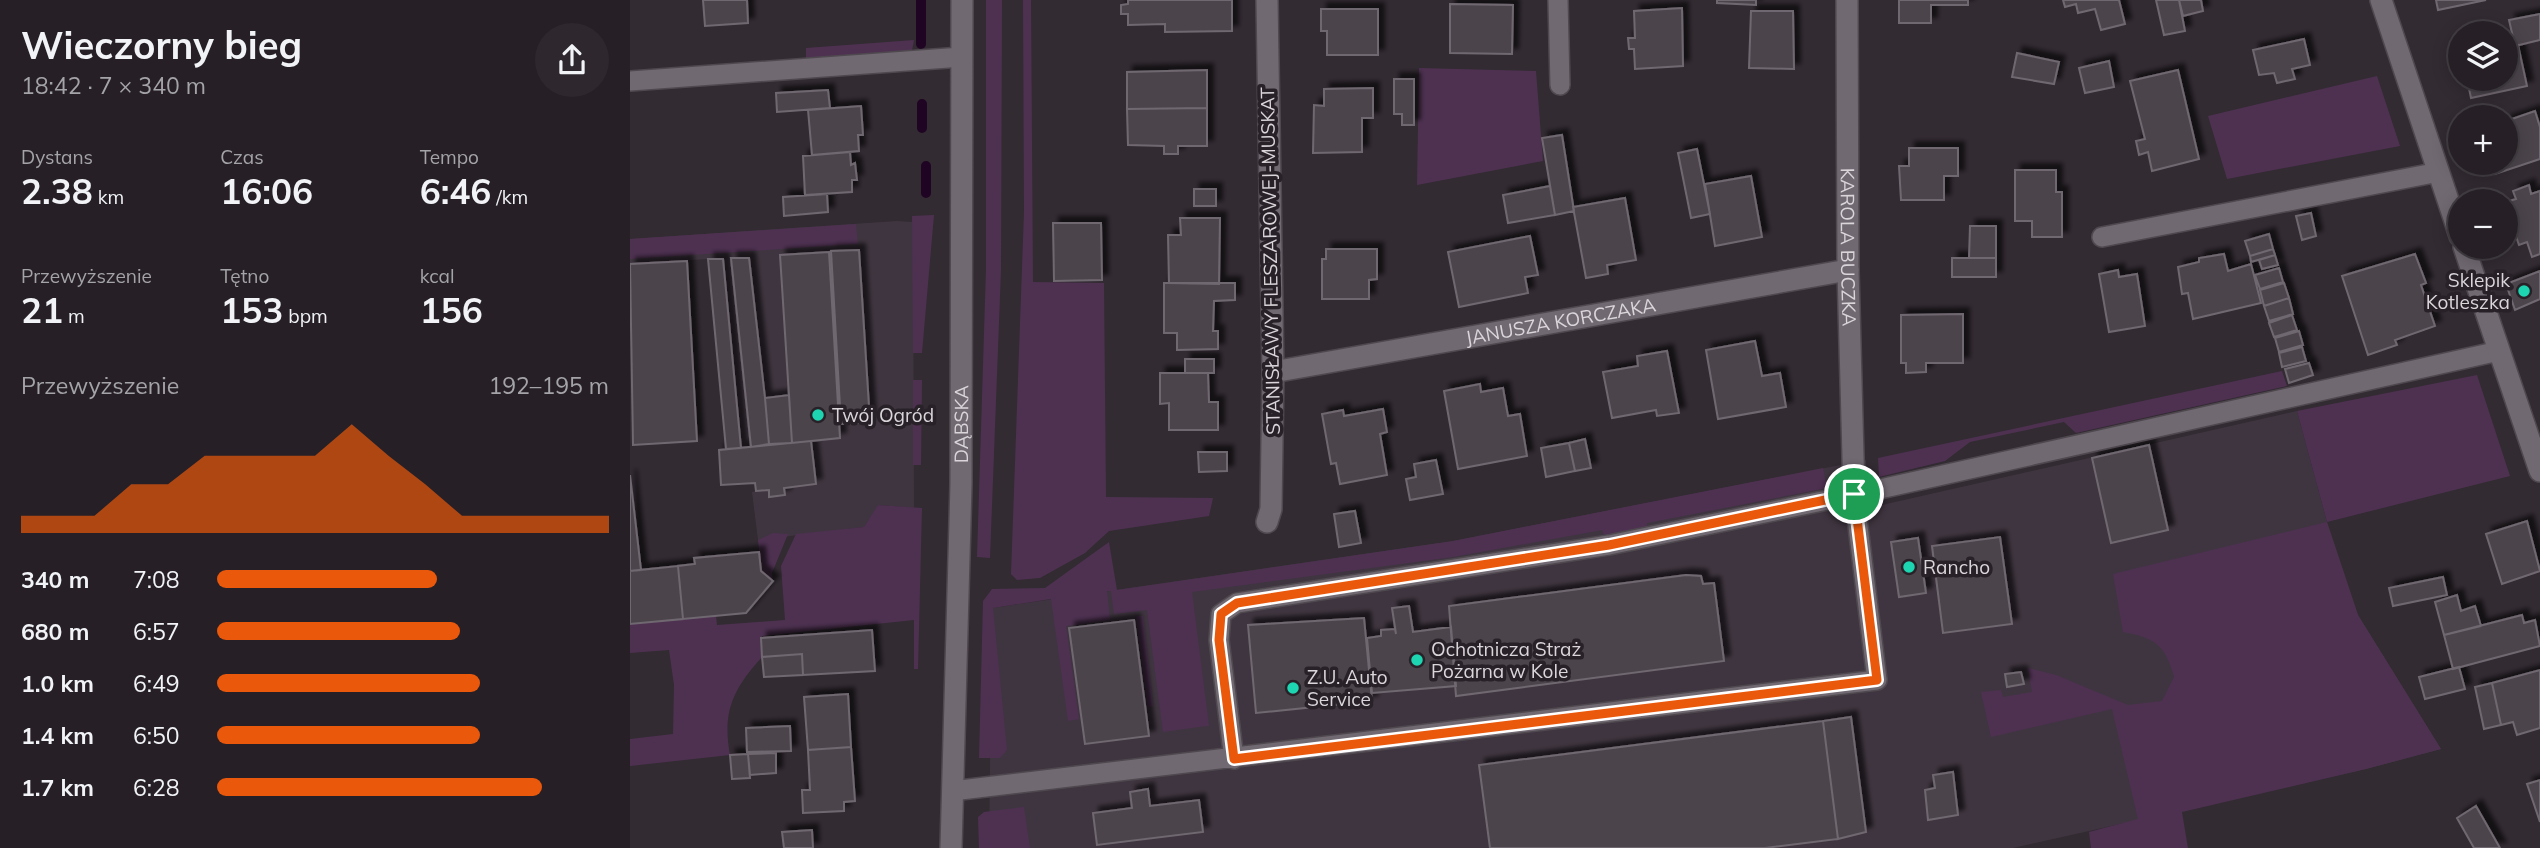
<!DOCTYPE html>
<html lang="pl">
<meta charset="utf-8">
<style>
:root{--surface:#262026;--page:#2e282e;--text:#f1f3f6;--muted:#a4a3a7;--line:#423e43;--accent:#ea580c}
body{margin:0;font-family:Mulish,sans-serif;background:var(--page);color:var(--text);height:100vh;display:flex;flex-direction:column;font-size:26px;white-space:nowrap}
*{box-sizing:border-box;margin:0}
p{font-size:23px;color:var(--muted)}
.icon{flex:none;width:38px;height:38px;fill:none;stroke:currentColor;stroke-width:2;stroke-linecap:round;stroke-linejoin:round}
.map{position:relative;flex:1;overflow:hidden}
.panel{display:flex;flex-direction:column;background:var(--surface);width:630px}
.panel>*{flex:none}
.controls{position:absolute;left:1818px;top:21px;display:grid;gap:14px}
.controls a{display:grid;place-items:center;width:70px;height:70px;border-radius:50%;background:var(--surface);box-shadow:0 4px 18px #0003,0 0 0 2px var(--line);font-size:35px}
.pin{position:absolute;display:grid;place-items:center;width:60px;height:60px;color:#fff;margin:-30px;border:4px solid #fff;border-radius:50%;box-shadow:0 2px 7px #0007}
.round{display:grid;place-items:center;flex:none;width:74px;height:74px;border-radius:37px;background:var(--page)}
.headline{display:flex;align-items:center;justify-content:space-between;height:119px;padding:0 21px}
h1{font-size:38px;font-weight:700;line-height:52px}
.figures{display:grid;grid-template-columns:repeat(3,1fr);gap:10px;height:119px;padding:7px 21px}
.figures div{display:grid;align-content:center}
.figures b{font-size:35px;font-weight:700}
.figures small{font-size:19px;font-weight:400}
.figures p{font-size:19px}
.chart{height:196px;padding:14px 21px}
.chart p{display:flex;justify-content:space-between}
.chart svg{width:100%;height:126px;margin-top:7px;fill:var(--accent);opacity:.7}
ul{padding:0 21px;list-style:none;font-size:23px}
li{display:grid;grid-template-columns:112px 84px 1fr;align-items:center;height:52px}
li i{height:18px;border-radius:9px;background:var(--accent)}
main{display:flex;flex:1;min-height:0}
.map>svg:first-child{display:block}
.built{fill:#3f3540}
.green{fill:#4e3151}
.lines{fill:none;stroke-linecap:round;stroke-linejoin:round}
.stream{stroke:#200423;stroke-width:10}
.building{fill:#4c454c;stroke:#706870;stroke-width:2;filter:url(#shadow)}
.service-casing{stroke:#4f494f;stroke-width:22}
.minor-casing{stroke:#4f494f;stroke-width:24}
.tertiary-casing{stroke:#4f494f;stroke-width:24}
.service{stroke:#716972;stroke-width:19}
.minor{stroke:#716972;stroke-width:21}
.tertiary{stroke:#716972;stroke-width:21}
.route-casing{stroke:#fff;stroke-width:14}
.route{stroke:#ea580c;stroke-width:9}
.poi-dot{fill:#1dd5b1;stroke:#282128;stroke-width:2.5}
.labels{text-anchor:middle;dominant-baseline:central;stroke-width:7;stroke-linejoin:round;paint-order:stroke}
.street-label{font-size:19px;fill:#d9d5d9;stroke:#282128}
.poi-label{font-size:19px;fill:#d9d5d9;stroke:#282128;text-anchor:start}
</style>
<main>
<section class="panel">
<div class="headline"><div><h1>Wieczorny bieg</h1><p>18:42 · 7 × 340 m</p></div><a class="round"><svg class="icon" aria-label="share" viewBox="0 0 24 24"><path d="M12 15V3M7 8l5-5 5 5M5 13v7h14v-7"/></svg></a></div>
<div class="figures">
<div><p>Dystans</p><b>2.38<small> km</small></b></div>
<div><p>Czas</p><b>16:06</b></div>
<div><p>Tempo</p><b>6:46<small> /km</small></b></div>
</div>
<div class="figures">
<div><p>Przewyższenie</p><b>21<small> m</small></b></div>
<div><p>Tętno</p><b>153<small> bpm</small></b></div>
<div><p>kcal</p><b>156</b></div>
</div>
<div class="chart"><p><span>Przewyższenie</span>192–195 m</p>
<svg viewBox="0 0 160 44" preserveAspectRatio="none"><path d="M0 44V38L10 38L20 38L30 27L40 27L50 17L60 17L70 17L80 17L90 6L100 17L110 27L120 38L130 38L140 38L150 38L160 38V44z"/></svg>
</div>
<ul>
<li><b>340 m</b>7:08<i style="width:56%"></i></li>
<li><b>680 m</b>6:57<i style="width:62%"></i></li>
<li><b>1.0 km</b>6:49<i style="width:67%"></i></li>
<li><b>1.4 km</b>6:50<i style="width:67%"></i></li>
<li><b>1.7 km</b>6:28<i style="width:83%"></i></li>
</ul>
</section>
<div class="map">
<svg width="1910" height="848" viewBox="0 0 1910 848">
<defs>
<filter id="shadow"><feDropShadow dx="6" dy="-6" stdDeviation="2" flood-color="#0009"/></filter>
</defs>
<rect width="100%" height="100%" fill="#322b32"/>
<path class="built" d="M 267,221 L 283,222 L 284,508 L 249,505 L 234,527 L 128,540 L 122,492 L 126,491 L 125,483 L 91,485 L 89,450 L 96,449 L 78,259 L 0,264 L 0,239 Z
M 1667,411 L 1697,522 L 1728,615 L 1811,749 L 1736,769 L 1383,848 L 359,848 L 362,608 L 823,541 L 1236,460 L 1236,517 L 1243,507 Z"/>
<path class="green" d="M 356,0 L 372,0 L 371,270 L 360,558 L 347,557 L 356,269 Z
M 393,0 L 401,0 L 403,282 L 474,283 L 476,497 L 583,498 L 579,516 L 479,531 L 455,553 L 410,578 L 387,580 L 381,574 L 394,212 Z
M 284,40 L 281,56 L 176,59 L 176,48 Z
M 789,68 L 906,71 L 913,161 L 787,185 Z
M 1747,76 L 1770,146 L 1597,179 L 1578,116 Z
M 304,215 L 292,353 L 283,353 L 282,216 Z
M 226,224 L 228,244 L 0,259 L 0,239 Z
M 1652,371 L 1657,386 L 1446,433 L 1434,422 L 1340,442 L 1315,461 L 1249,477 L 1248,458 Z
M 1847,375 L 1880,476 L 1697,522 L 1728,615 L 1811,749 L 1736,769 L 1552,812 L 1558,848 L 1461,848 L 1459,832 L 1508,819 L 1482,709 L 1361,737 L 1351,692 L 1371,690 L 1373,697 L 1402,692 L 1398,668 L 1426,675 L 1498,705 L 1532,701 L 1544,677 C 1535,644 1525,638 1493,632 L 1483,574 L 1697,522 L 1667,411 Z
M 283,380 L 292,380 L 291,465 L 283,465 Z
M 1193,468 L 1197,488 L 1017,523 L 1017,528 L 974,535 L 972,530 L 823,557 L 562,592 L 579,726 L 576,726 L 533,732 L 517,610 L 484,614 L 481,591 L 477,591 L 480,620 L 436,626 L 449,719 L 438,721 L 421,599 L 363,608 L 377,750 L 370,758 L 349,758 L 353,601 L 362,589 L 415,588 L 479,542 L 487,590 L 823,541 Z
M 248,505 L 292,508 L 288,669 L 284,669 L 284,620 L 132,636 L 132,657 C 103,689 92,712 100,755 L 0,766 L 0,739 L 43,734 L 44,685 L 39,650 L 0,653 L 0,624 L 86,616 L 87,625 L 155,620 L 151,566 L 166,534 L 234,527 Z
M 143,533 L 158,534 L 142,573 L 143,581 L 131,571 L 128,540 Z
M 506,616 L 513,616 L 523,706 L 518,707 Z
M 394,807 L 400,848 L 349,848 L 348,817 L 354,812 Z"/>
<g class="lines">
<path class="stream" d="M 291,44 L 291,0
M 292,128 L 292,104
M 296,193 L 296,166"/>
</g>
<path class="building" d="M 73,0 L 117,0 L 118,23 L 75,26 Z
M 498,0 L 602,0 L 602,31 L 535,32 L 535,24 L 498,25 L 498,14 L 491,14 L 491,5 L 498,4 Z
M 1087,0 L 1126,0 L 1126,5 L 1087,3 Z
M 1269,0 L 1338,0 L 1338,5 L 1301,5 L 1301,23 L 1269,23 Z
M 1433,0 L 1489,0 L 1495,24 L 1471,30 L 1465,9 L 1448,13 L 1446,4 L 1435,7 Z
M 1526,0 L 1549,0 L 1555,31 L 1534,35 Z
M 1549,0 L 1571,0 L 1573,11 L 1553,16 Z
M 1806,0 L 1856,0 L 1808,10 Z
M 820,4 L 883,5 L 882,54 L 820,53 Z
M 1052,8 L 1053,66 L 1005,69 L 1004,49 L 999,49 L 998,38 L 1005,38 L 1004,11 Z
M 691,9 L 748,9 L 748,55 L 697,55 L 697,31 L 691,31 Z
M 1121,11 L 1163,11 L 1164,69 L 1119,68 Z
M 1910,14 L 1910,40 L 1885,46 L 1879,20 Z
M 1674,39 L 1680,65 L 1662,69 L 1665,79 L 1647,83 L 1644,73 L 1629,75 L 1623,50 Z
M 1888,45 L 1897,86 L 1841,98 L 1837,79 L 1876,79 L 1876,47 Z
M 1387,53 L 1429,62 L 1424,84 L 1382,77 Z
M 1479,61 L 1484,87 L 1455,93 L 1449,68 Z
M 577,70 L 577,108 L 497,109 L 497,72 Z
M 1548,70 L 1569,159 L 1522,171 L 1518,152 L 1509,155 L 1506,141 L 1515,139 L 1500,81 Z
M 764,79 L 784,79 L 784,125 L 772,125 L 772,114 L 764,114 Z
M 743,88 L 743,118 L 732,118 L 732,152 L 683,153 L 684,105 L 694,106 L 694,89 Z
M 198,90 L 200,108 L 147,112 L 146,93 Z
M 231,106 L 233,135 L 228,135 L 229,151 L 182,155 L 178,110 Z
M 577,108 L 577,146 L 548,146 L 548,154 L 534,154 L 534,146 L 498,145 L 497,109 Z
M 1905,111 L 1910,127 L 1910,159 L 1865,174 L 1861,163 L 1876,163 L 1876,121 Z
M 932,135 L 944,211 L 925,215 L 912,138 Z
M 1279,148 L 1328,148 L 1328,176 L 1314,176 L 1314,200 L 1271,200 L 1269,166 L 1279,166 Z
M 1067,149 L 1080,214 L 1061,218 L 1048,153 Z
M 220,152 L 221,165 L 225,163 L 227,180 L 222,180 L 222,192 L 175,195 L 173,156 Z
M 1385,170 L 1426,170 L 1426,192 L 1432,192 L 1432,237 L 1402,237 L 1402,221 L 1385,221 Z
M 1121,176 L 1132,237 L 1085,246 L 1075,184 Z
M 1899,185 L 1901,194 L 1910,191 L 1910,254 L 1902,257 L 1897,242 L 1889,245 L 1881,222 L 1885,221 L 1879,201 L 1886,199 L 1883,191 Z
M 920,186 L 925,215 L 878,223 L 873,195 Z
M 564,189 L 586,189 L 586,206 L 564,206 Z
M 197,194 L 198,212 L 154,216 L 153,197 Z
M 995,198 L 1006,260 L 977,265 L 978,274 L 956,278 L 943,207 Z
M 1681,213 L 1686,236 L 1672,240 L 1666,216 Z
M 550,218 L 590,218 L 589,284 L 539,283 L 538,235 L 551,235 Z
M 423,223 L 471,223 L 472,280 L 424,281 Z
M 1340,226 L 1366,226 L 1366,258 L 1339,258 Z
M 1639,234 L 1643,249 L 1620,256 L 1615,241 Z
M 900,236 L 908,275 L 895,277 L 898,293 L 829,307 L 818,252 Z
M 696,249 L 747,249 L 747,279 L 739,280 L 739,299 L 692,299 L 692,259 L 696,259 Z
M 1643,249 L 1645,255 L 1621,262 L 1620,256 Z
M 229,250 L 240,422 L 211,424 L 201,251 Z
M 199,252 L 210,438 L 162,443 L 150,255 Z
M 1594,254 L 1598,271 L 1621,264 L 1631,303 L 1563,319 L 1558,293 L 1552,294 L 1548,267 L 1569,262 L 1569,258 Z
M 1785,254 L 1796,283 L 1791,285 L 1805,326 L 1765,340 L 1767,345 L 1738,355 L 1712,276 Z
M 1645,255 L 1648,265 L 1632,269 L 1629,260 Z
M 101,258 L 119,258 L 135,398 L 139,444 L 121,447 Z
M 1322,258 L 1366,258 L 1366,277 L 1322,277 Z
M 78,259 L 93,259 L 111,448 L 96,449 Z
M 57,261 L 67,441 L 3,445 L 0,264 Z
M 1649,268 L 1653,282 L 1630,289 L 1625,275 Z
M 1488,270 L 1489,277 L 1507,274 L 1515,326 L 1479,332 L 1469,274 Z
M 1910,271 L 1910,299 L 1885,310 L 1876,284 Z
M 534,283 L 605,283 L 605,300 L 584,301 L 583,331 L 588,331 L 588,349 L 547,350 L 547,333 L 534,333 Z
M 1654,283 L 1659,298 L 1634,306 L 1630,290 Z
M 1659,298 L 1663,314 L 1639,321 L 1634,306 Z
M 1333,314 L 1333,363 L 1296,363 L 1296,372 L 1276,373 L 1276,363 L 1271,363 L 1271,315 Z
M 1662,315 L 1667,330 L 1644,337 L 1639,323 Z
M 1669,331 L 1673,345 L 1649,352 L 1645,338 Z
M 1125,341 L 1132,376 L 1150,373 L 1156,407 L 1088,419 L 1076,350 Z
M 1672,347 L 1676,361 L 1652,367 L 1649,353 Z
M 1037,351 L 1049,413 L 1027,416 L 1026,410 L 982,418 L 973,372 L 1008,366 L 1007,356 Z
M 555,359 L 584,359 L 584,373 L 555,373 Z
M 1679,363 L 1683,375 L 1659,383 L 1655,369 Z
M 530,373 L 578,373 L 579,402 L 588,402 L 588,430 L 539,430 L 539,403 L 530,404 Z
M 850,384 L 851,392 L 873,388 L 878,416 L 890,414 L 897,456 L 828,469 L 814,391 Z
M 159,395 L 162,443 L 139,444 L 135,398 Z
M 753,409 L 757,432 L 750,434 L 757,475 L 710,484 L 706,463 L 701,464 L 692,414 L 713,410 L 714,416 Z
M 955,439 L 961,468 L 945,471 L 939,443 Z
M 181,441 L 186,484 L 154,488 L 155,495 L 139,497 L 139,490 L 126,491 L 125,483 L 91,485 L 89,450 Z
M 939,443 L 945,471 L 916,477 L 911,448 Z
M 1519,445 L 1538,530 L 1481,543 L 1462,458 Z
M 568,452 L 597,452 L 597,471 L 569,472 Z
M 806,460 L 813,494 L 780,500 L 776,479 L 786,477 L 784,464 Z
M 0,475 L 11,570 L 0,571 Z
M 725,511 L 731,543 L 709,547 L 704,514 Z
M 1897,521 L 1910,571 L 1872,584 L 1856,534 Z
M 1370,537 L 1382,624 L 1313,633 L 1302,546 Z
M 1288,538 L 1296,593 L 1269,597 L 1261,542 Z
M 129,552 L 131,571 L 143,581 L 116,613 L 53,619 L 48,566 L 65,564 L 64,558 Z
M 48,566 L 53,619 L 0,624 L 0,571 Z
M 1056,575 L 1071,576 L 1073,584 L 1084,583 L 1094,661 L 826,696 L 819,606 Z
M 1813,577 L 1817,595 L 1763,606 L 1759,588 Z
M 1827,595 L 1831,611 L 1845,606 L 1851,626 L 1814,635 L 1805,602 Z
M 779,606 L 783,632 L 821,627 L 826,686 L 742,693 L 737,638 L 751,636 L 751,630 L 765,629 L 766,634 L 762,608 Z
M 1892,615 L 1894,623 L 1905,620 L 1910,646 L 1823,669 L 1814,635 Z
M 734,618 L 742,701 L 626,713 L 618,625 Z
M 504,620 L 519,736 L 455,744 L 439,628 Z
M 242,630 L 245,671 L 173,675 L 172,654 L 132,657 L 131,638 Z
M 172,654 L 173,675 L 134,677 L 132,657 Z
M 1829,667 L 1835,689 L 1795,699 L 1789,677 Z
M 1910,670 L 1910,728 L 1887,735 L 1883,722 L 1871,725 L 1862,683 Z
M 1391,672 L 1394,684 L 1377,687 L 1375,674 Z
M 1862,683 L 1871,725 L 1854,729 L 1845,687 Z
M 218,694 L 221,747 L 178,750 L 174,697 Z
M 1221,717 L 1236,832 L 1208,839 L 1193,721 Z
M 1193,721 L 1208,839 L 1135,848 L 860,848 L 849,765 Z
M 160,726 L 161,751 L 117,752 L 116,728 Z
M 221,747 L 225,801 L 214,802 L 214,811 L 173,813 L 172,790 L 180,790 L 178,750 Z
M 146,753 L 146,773 L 120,775 L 118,754 Z
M 118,754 L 120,778 L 102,779 L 100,755 Z
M 1323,772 L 1328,815 L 1298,820 L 1295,790 L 1305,788 L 1303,775 Z
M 1910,780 L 1910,822 L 1897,784 Z
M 518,789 L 520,806 L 569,800 L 573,832 L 467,845 L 463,813 L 502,808 L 500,792 Z
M 1846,806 L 1870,848 L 1844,848 L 1827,818 Z
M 182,830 L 183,848 L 154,848 L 152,832 Z"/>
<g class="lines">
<g class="service-casing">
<path id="service" d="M 928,0 L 930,85
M 0,81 L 332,57
M 1472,237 L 1809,172
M 604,759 L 589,640 L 591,614 L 607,603 L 979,545 L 1241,491 L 1869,351
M 322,791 L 1247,680 L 1224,494"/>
</g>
<g class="minor-casing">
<g id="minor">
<path id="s1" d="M 1217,0 L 1218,270 L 1224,494"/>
<path d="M 1751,0 L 1830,236"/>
<path d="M 1834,247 L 1910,471"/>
<path id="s2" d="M 643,372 L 1218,270"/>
<path d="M 637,522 L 641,509 L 643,372 L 637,0"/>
</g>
</g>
<g class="tertiary-casing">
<g id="tertiary">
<path id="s3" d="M 321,848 L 331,484 L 332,0"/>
</g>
</g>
<use href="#service" class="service"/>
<use href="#minor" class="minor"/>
<use href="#tertiary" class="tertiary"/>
</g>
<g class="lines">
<g class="route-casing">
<path id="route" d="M 1224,494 L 1247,680 L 604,759 L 589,640 L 591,614 L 607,603 L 979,545 Z"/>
</g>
<use href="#route" class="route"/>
</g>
<g class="poi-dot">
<circle cx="1894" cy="291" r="7"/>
<circle cx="188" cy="415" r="7"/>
<circle cx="1279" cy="567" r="7"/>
<circle cx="787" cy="660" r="7"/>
<circle cx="663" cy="688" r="7"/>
</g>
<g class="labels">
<g class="street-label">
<text stroke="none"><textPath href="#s1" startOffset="247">KAROLA BUCZKA</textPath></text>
<text transform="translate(640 261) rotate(-91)">STANISŁAWY FLESZAROWEJ-MUSKAT</text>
<text stroke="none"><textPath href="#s2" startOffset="292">JANUSZA KORCZAKA</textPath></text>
<text stroke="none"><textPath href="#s3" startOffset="424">DĄBSKA</textPath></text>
</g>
<g class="poi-label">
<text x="1880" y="280" text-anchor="end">Sklepik<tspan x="1880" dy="22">Kotleszka</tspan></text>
<text x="202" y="415">Twój Ogród</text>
<text x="1293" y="567">Rancho</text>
<text x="801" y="649">Ochotnicza Straż<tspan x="801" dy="22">Pożarna w Kole</tspan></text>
<text x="677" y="677">Z.U. Auto<tspan x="677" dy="22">Service</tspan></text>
</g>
</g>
</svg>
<div class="controls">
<a><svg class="icon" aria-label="layers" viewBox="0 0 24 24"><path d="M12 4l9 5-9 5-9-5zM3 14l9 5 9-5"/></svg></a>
<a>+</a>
<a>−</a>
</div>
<div class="pin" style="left:1224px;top:494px;background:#1e9e55"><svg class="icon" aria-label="arrive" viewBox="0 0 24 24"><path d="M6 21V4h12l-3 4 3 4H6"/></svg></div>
</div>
</main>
